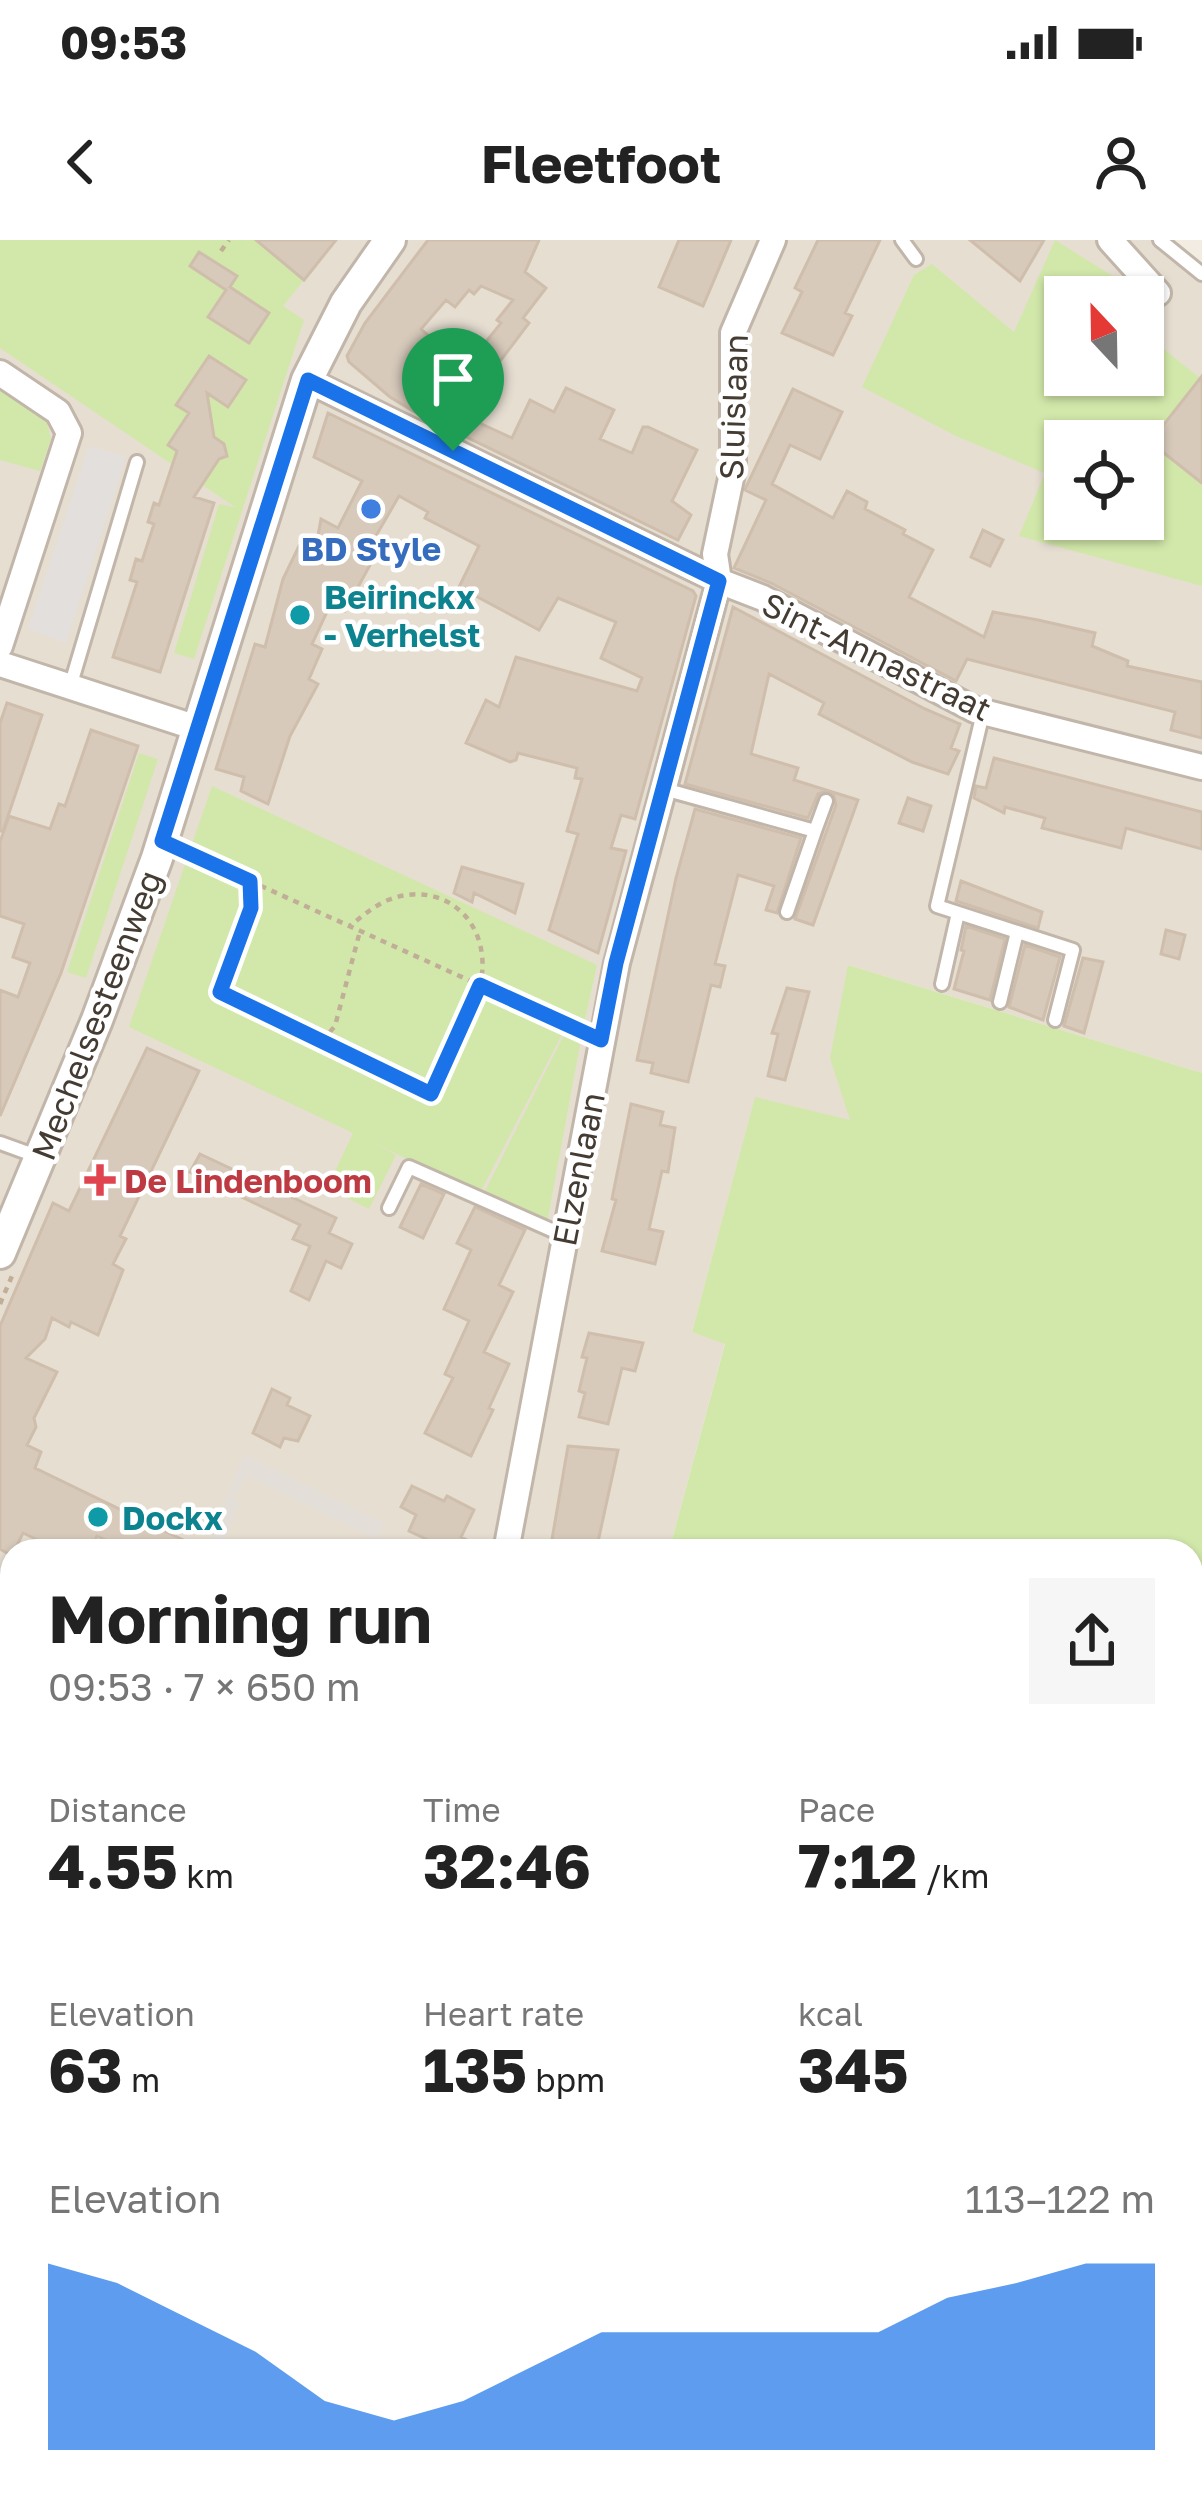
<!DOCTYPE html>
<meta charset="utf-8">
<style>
:root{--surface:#fff;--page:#f6f6f6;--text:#222;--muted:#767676;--accent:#1a73e8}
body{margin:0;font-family:"Golos Text",sans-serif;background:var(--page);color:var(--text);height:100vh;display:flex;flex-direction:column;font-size:45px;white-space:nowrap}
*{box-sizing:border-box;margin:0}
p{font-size:39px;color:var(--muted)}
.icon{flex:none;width:66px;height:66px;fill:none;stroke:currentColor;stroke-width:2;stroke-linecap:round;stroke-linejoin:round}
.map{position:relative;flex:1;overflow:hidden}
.drawer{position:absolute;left:0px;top:1299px;width:1203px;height:972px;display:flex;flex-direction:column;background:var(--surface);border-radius:36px 36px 0 0;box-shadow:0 3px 9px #0004}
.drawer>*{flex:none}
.needle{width:78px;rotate:338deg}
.buttons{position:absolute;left:1044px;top:36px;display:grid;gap:24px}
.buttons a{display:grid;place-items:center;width:120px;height:120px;border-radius:0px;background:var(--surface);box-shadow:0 3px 9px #0004;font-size:60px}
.pin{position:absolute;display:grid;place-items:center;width:102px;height:102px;color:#fff;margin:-123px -51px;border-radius:50% 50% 50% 0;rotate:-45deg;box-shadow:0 0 12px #0007}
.pin .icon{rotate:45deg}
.round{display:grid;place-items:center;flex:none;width:126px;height:126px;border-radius:0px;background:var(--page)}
.headline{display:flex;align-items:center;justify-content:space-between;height:204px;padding:0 48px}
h1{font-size:66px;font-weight:700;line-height:90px}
.metrics{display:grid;grid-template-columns:repeat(3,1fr);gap:18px;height:204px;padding:12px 48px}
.metrics div{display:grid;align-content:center}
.metrics b{font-size:60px;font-weight:700}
.metrics small{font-size:33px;font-weight:400}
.metrics p{font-size:33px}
.chart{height:336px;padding:24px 48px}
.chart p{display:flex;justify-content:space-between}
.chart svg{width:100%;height:216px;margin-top:12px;fill:var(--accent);opacity:.7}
.status{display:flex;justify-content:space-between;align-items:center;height:84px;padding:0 60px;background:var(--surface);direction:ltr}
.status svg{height:33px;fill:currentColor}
header{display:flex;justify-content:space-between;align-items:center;height:156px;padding:0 48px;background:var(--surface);font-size:54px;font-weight:700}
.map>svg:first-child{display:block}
.residential{fill:#e6ded1;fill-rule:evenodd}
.industrial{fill:#e4ded9}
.green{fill:#d2e8aa;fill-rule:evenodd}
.parking{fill:#e3dfdc}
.building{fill:#d7cabb;stroke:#cfbeac;stroke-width:3;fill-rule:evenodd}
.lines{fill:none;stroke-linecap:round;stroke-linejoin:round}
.service-casing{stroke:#c1b6a9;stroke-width:18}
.minor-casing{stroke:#c1b6a9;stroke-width:30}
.tertiary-casing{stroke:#c1b6a9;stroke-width:36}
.trunk-casing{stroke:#e18f2e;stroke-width:45}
.path{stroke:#c0ae97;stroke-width:4.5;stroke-dasharray:6 6;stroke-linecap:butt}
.service{stroke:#fff;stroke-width:12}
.minor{stroke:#fff;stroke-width:24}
.tertiary{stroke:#fff;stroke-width:30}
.trunk{stroke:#ffc979;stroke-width:39}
.route-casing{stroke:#fff;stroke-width:24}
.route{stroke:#1a73e8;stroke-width:15}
.shop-dot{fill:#3f7fe0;stroke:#fff;stroke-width:4.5}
.culture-dot{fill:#0f9aa8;stroke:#fff;stroke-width:4.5}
.health-dot{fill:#e0444e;stroke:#fff;stroke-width:4.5}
.labels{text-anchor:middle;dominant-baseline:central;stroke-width:9;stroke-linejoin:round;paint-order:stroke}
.street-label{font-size:33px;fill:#443c33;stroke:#fff}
.shop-label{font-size:33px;font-weight:bold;fill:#366cbe;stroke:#fff}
.culture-label{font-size:33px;font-weight:bold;fill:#0d838f;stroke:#fff;text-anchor:start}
.health-label{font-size:33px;font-weight:bold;fill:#be3a42;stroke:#fff;text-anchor:start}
</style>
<div class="status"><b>09:53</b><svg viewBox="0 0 49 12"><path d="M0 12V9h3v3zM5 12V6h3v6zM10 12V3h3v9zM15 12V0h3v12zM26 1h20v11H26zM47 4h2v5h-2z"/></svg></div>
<header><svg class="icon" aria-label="back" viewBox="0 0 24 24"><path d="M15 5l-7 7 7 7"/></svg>Fleetfoot<svg class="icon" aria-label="person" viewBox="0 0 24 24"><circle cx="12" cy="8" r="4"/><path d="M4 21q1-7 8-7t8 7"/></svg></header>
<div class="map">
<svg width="1202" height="2271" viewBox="0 0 1202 2271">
<rect width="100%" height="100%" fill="#f2ece3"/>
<path class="residential" d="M 0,0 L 1161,0 L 1202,32 L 1202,833 L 848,725 L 850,881 L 755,858 L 692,1092 L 725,1103 L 669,1311 L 12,1311 L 12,2218 L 0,2217 ZM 1065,57 L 1143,57 L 1143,135 L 1065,135 ZM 1065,201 L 1143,201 L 1143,279 L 1065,279 Z"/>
<path class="industrial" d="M 244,1214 L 384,1283 L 377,1300 L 247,1236 L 233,1259 L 240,1262 L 223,1303 L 210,1298 Z"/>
<path class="green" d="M 0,0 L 270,0 L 265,8 L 304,40 L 283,66 L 304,80 L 194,419 L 174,413 L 219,264 L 235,267 L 0,108 Z
M 1055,0 L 1127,45 L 1122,57 L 1065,57 L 1065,135 L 1143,135 L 1143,106 L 1150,98 L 1200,138 L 1151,201 L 1202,243 L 1202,346 L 1019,296 L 1045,233 L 958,197 L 862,147 L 914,35 L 932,24 L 1014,92 ZM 1065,201 L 1143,201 L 1143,279 L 1065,279 Z
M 0,150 L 47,182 L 51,199 L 40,231 L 0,220 Z
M 139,513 L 158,519 L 86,738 L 67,732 Z
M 212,546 L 597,725 L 584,784 L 570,779 L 480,953 L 373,903 L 396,915 L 369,969 L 327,948 L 353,893 L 129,787 Z
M 848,725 L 1202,833 L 1202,2064 L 1191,2059 L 1191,1311 L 669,1311 L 725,1104 L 692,1092 L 755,857 L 850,880 L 830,818 Z
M 565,793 L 581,799 L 547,983 L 483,955 Z
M 1202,2235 L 1202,2271 L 1021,2271 L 1087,2259 L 1191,2259 L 1191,2237 Z"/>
<path class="parking" d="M 89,206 L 126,217 L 66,403 L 28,389 Z"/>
<path class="building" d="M 256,0 L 336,0 L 304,40 Z
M 428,0 L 539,0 L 525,32 L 546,48 L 523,78 L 529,83 L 460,174 L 512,198 L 530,160 L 554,172 L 566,148 L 614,170 L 600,199 L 632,213 L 643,187 L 648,187 L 697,210 L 672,261 L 691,275 L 678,300 L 413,171 L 390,157 L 349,122 L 347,116 L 365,83 ZM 481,46 L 513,60 L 497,80 L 501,83 L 465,128 L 421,89 L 446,60 L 455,67 L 469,50 L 474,54 Z
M 679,0 L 731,0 L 703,66 L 659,47 Z
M 818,0 L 880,0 L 845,73 L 852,76 L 833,115 L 782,93 L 802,52 L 795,48 Z
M 970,0 L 1044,0 L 1020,41 Z
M 199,12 L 237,36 L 230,47 L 269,73 L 249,103 L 208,77 L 226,50 L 190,26 Z
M 209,116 L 246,140 L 228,167 L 207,153 L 214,197 L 224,204 L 227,216 L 219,219 L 194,257 L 214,263 L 160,432 L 113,417 L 137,342 L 130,340 L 136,319 L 142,321 L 154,284 L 148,282 L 154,263 L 159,265 L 177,211 L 168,205 L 189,173 L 176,165 Z
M 1202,136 L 1202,243 L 1150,202 Z
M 793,149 L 842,172 L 820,219 L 790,205 L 772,244 L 833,278 L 847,251 L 867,262 L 865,269 L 905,290 L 903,294 L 933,310 L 909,357 L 984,397 L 993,372 L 1038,380 L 1095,393 L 1092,406 L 1128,421 L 1127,426 L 1202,442 L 1202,498 L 1171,490 L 1175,472 L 967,419 L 956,441 L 771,343 L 734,328 L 766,260 L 745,250 L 746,247 Z
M 328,173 L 693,351 L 696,356 L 635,579 L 621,575 L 611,608 L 626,611 L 598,713 L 549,690 L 578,594 L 567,591 L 582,539 L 575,538 L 577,528 L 518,513 L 516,520 L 510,522 L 466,503 L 486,460 L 499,467 L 516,417 L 637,451 L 642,438 L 601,418 L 616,382 L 558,358 L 539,390 L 459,347 L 479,306 L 425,278 L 428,272 L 399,256 L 362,320 L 370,325 L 345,371 L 331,363 L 312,404 L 322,409 L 309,439 L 318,444 L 290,496 L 268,564 L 241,551 L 244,537 L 216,529 L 255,404 L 265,407 L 283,339 L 299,306 L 315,312 L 321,279 L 338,288 L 362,241 L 314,217 Z
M 983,290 L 1003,300 L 990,326 L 971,317 Z
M 733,367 L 925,469 L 960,484 L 951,508 L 959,511 L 948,534 L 912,522 L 819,474 L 824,463 L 769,434 L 751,514 L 798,528 L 794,540 L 858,560 L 813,685 L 795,679 L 836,565 L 833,553 L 825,551 L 818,554 L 808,578 L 685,544 Z
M 7,463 L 42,475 L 3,591 L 0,591 L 0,483 Z
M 91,490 L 138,506 L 61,733 L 0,876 L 0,750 L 18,757 L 30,723 L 13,717 L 24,684 L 0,676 L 0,602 L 9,576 L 50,589 L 59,564 L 65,566 Z
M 994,518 L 1202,572 L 1202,609 L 1126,588 L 1121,608 L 1042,588 L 1045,578 L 1005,567 L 1004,573 L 974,558 L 976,546 L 986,548 Z
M 908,558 L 931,566 L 923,591 L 899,583 Z
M 695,569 L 801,598 L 777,673 L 766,670 L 774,646 L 738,635 L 715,724 L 725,726 L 720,747 L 711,745 L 688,842 L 651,833 L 653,823 L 637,820 L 676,638 Z
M 462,627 L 523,644 L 515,673 L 474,653 L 472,662 L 454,653 Z
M 961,641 L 1042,672 L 1038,688 L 956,661 Z
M 966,686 L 1005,699 L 990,760 L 954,749 L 964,711 L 961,710 Z
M 1166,690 L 1185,695 L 1179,719 L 1161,714 Z
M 1025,705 L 1060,717 L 1043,780 L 1009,767 Z
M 1083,718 L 1103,722 L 1084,793 L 1064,786 Z
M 787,748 L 809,752 L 785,840 L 768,836 L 778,794 L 772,793 Z
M 147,808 L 199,831 L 120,996 L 126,999 L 113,1024 L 123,1030 L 98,1095 L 71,1082 L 69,1087 L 52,1078 L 45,1099 L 26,1118 L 57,1132 L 34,1178 L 36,1187 L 27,1205 L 41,1212 L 35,1228 L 206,1311 L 129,1311 L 97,1296 L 90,1311 L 61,1311 L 23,1293 L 12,1316 L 0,1309 L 0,1086 L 53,963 L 69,971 Z
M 631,864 L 663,872 L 660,885 L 675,888 L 668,932 L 662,931 L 649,989 L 663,992 L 655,1024 L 602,1011 L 616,960 L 612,959 Z
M 200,914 L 336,978 L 329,993 L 352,1004 L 341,1028 L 326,1021 L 309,1060 L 291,1051 L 310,1006 L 293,999 L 300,985 L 190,932 Z
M 421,944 L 444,954 L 423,998 L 400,987 Z
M 475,967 L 525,990 L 499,1045 L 513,1052 L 484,1112 L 509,1124 L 489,1168 L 493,1170 L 471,1216 L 425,1193 L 453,1138 L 445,1134 L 469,1081 L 444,1069 L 471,1010 L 457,1003 Z
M 589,1093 L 643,1103 L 635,1131 L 622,1128 L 608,1184 L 579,1177 L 585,1153 L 579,1151 L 587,1118 L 582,1117 Z
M 272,1149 L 290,1158 L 287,1165 L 310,1176 L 298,1201 L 284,1198 L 280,1207 L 253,1193 Z
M 568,1206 L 618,1210 L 596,1311 L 550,1311 Z
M 412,1246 L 444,1261 L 447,1256 L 474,1270 L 461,1297 L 489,1311 L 452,1311 L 409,1291 L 416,1275 L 401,1267 Z"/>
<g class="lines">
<g class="service-casing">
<path id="service" d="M 902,0 L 916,19
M 1160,0 L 1202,34
M 70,447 L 137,222
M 983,473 L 937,666 L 1073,710 L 1055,780
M 664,549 L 815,591 L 826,561
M 787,672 L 815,591
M 942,744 L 958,673
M 1000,762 L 1017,692
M 0,903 L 39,917
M 389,968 L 409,927 L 565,996"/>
</g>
<g class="minor-casing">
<path id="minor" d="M 1110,0 L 1158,53
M 0,133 L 58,172 L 69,193 L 0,406
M 307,140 L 719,341 L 763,358 L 975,470 L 1202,527
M 0,424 L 197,488
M 506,1311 L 617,723 L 719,341 L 715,314 L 733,229 L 733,93 L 773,0
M 0,1445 L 12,1445
M 0,1598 L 12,1605
M 0,1777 L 12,1784
M 0,1902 L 12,1878"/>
</g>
<g class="tertiary-casing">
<path id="tertiary" d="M 0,1013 L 97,780 L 157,618 L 307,140 L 346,63 L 390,0"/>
</g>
<g class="trunk-casing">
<path id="trunk" d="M 1191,2160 L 1202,2158
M 1191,2206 L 1202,2204
M 0,2245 L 12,2247
M 118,2259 L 251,2271
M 621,2271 L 682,2259
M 832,2271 L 898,2259"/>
</g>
<path class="path" d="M 221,11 L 229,0
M 184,611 L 583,792
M 250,641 L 251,668 L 220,752 L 431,854 C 446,820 477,770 482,734 C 488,679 442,639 388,660 C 374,666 362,676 350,686
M 322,801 L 335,786 L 360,691
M 0,1064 L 12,1036
M 1191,1451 L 1202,1461
M 1191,2072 L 1202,2077
M 280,2261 L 406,2259"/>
<use href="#service" class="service"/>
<use href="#minor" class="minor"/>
<use href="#tertiary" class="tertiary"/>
<use href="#trunk" class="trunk"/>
</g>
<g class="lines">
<g class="route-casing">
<path id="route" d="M 308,140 L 719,341 L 616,723 L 601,800 L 480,745 L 431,854 L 220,752 L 251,668 L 250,641 L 162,601 Z"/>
</g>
<use href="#route" class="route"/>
</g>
<circle class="shop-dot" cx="371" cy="269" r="12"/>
<g class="culture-dot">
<circle cx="300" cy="375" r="12"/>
<circle cx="98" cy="1277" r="12"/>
</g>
<path class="health-dot" d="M94 922h12v12h12v12h-12v12h-12v-12h-12v-12h12z"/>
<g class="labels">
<g class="street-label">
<text transform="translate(733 167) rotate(-88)">Sluislaan</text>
<text transform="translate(877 416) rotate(26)">Sint-Annastraat</text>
<text transform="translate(96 775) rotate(-69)">Mechelsesteenweg</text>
<text transform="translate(578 929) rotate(-79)">Elzenlaan</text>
</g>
<g class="shop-label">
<text x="371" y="308">BD Style</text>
</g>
<g class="culture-label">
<text x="324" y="356">Beirinckx<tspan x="324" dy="38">- Verhelst</tspan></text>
<text x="122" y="1277">Dockx</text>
</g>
<g class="health-label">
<text x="124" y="940">De Lindenboom</text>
</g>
</g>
</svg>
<div class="buttons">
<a><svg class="needle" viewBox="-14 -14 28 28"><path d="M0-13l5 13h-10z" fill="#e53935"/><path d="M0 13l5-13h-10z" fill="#767676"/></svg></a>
<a><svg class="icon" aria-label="locate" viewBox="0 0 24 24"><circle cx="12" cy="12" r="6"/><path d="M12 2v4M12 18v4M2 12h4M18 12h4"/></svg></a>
</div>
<div class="pin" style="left:453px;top:211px;background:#1e9e55"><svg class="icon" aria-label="arrive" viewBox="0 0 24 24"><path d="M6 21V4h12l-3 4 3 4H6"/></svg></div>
<section class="drawer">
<div class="headline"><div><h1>Morning run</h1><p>09:53 · 7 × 650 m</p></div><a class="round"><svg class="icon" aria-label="share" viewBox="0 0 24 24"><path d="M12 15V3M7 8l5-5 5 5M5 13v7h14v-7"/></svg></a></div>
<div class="metrics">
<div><p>Distance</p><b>4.55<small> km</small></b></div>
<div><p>Time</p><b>32:46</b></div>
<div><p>Pace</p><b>7:12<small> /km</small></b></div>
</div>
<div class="metrics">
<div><p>Elevation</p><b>63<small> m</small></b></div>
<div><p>Heart rate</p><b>135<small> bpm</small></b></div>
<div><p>kcal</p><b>345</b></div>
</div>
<div class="chart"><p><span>Elevation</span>113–122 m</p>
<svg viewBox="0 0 160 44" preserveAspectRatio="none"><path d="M0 44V6L10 10L20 17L30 24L40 34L50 38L60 34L70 27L80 20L90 20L100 20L110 20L120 20L130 13L140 10L150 6L160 6V44z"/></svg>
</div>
</section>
</div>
